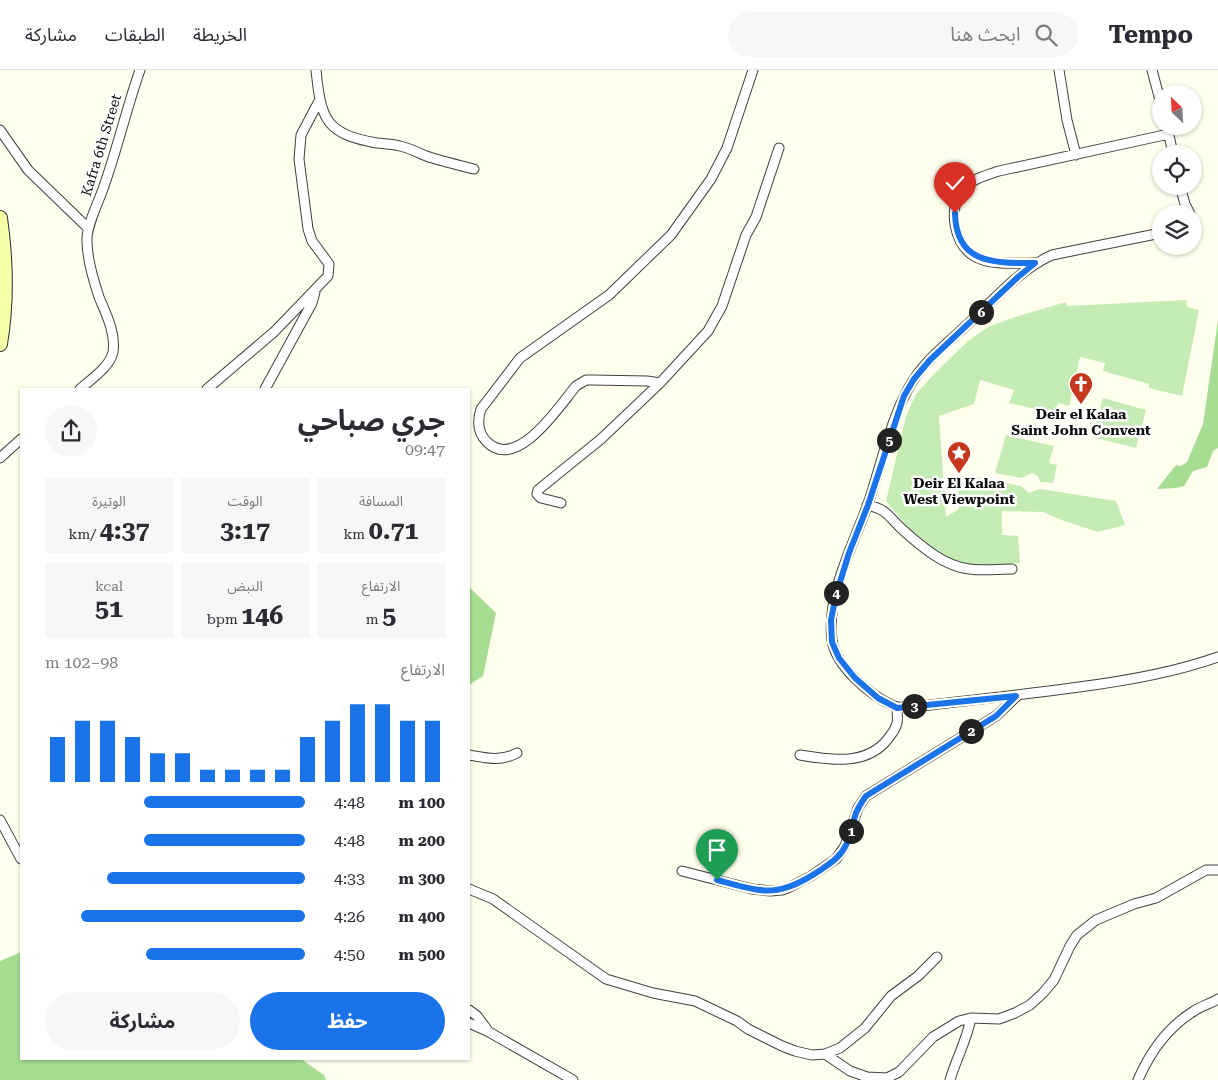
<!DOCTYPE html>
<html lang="ar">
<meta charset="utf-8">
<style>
:root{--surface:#fff;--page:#f7f7f7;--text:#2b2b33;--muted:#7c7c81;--line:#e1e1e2;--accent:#1a73e8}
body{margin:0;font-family:"Roboto Serif","Noto Sans Arabic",serif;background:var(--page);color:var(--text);direction:rtl;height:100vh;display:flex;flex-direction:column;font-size:19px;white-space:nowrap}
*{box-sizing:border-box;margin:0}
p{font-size:16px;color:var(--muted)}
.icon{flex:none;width:28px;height:28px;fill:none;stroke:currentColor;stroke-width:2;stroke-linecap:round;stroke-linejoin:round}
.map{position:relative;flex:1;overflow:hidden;direction:ltr}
.panel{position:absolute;left:20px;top:318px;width:450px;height:672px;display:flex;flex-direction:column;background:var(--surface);border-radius:0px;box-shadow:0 1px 4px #0004;direction:rtl}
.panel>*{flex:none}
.needle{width:32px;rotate:335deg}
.controls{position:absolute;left:1152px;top:15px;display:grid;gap:10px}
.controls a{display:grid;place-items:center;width:50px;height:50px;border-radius:50%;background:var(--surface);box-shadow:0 1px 4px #0004;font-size:25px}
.pin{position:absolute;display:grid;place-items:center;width:42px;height:42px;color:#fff;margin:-51px -21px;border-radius:50% 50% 50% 0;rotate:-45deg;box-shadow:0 0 5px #0007}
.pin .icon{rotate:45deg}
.km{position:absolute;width:25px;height:25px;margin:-12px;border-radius:50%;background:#222;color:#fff;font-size:14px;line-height:25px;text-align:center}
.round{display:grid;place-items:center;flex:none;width:52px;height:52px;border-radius:26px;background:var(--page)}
.headline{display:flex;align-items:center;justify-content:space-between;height:85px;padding:0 25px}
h1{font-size:28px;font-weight:700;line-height:38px}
.stats{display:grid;grid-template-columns:repeat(3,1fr);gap:8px;height:85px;padding:5px 25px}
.stats div{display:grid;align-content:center;border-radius:0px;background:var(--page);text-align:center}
.stats b{font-size:25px;font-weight:700}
.stats small{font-size:14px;font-weight:400}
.stats p{font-size:14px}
.chart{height:140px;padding:10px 25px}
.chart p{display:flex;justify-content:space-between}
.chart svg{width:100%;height:90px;margin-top:5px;stroke:var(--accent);stroke-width:6}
.button{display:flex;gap:10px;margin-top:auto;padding:10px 25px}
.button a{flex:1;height:58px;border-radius:30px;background:var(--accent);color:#fff;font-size:20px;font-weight:700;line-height:58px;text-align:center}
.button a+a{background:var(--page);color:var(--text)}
ul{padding:0 25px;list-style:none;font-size:16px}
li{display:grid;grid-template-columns:80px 60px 1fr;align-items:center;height:38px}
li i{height:12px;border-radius:6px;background:var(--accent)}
header{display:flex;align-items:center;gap:30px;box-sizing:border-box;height:70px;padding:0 25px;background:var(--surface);border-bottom:1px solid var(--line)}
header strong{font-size:24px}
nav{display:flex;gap:28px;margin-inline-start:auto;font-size:18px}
.search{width:350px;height:45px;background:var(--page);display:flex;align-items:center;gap:12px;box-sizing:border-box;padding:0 18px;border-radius:28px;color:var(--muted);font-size:19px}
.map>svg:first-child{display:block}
.green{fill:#c6ecb5}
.forest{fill:#a6dd93}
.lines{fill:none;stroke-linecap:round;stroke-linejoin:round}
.street-casing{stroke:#404040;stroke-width:11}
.secondary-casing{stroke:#2f2f2f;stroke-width:16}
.street{stroke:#fff;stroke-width:9}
.secondary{stroke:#f7ffa8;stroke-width:14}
.route-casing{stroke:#fff;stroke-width:10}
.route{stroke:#1a73e8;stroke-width:6}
.labels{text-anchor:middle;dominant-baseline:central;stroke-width:5;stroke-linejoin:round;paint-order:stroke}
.street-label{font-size:14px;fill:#0d0d0d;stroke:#fff}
.poi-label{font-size:14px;font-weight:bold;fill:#0d0d0d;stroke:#fff}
</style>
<header>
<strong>Tempo</strong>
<div class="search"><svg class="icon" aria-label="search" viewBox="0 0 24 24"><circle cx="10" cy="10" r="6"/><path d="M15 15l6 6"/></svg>ابحث هنا</div>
<nav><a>الخريطة</a><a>الطبقات</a><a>مشاركة</a></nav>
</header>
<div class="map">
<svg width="1218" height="1010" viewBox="0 0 1218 1010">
<rect width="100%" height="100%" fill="#ffffed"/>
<path class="green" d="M 1186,230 L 1187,237 L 1199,240 L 1182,326 L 1149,318 L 1149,314 L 1103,301 L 1105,293 L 1080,287 L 1069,336 L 1059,333 L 1053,343 L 1009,333 L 1014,320 L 980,310 L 974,334 L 939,346 L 946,447 L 959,439 L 958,417 L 976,407 L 1021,416 L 1029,423 L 1040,419 L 1116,431 L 1125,455 L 1098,462 L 1064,451 L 1043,442 L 1002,441 L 1002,465 L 1018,466 L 1020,493 L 975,497 L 953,492 L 916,467 L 886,431 L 906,346 L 916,324 L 934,304 L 968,271 L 988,257 L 1012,248 L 1066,232 L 1067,236 Z
M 1103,328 L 1146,340 L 1136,378 L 1092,367 Z
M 1006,365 L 1054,376 L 1049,393 L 1057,395 L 1053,413 L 1040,412 L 1038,406 L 1032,403 L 1022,408 L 995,403 Z"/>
<path class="forest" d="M 1218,250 L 1218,378 L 1213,381 L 1207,397 L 1193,401 L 1184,416 L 1176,418 L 1157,419 L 1176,395 L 1181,396 L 1187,392 L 1203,354 Z
M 469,517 L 496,543 L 483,606 L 469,615 Z
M 21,882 L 21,989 L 301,989 L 324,1005 L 326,1010 L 0,1010 L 0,891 Z"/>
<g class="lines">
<g class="street-casing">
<path id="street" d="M 316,0 C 321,49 325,64 377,73 C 385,74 393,74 400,76 C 409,78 417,82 426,86 C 441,91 458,95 474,99
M 1059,0 L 1067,50 L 1076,85
M 1152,0 L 1161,34
M 1167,56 L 1173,84
M 0,60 L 28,100 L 88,158
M 1180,116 L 1185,134 L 1190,144
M 1161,163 L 1052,185 C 1019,200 996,228 970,252 C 951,270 929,287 914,309 C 892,342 881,396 868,434 C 853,475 826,526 832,570 C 836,597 871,626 894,636 C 902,640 936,634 947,633 C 991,628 1035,623 1079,617 C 1126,611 1173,603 1218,587
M 1035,193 C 1016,193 991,196 974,186 C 954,174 948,139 962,120 C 971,109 987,105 999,101 L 1169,64
M 660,313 L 647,311 L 592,310 L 586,310 L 576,316 C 560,335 517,402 487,372 C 478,363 477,351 481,339 L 520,288 L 609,225 L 671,165 L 711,109 L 727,78 L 753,0
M 80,319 C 90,310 110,297 113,282 C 116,263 106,244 99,227 C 94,212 87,187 87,171 C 86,155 100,130 105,113 C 118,76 127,37 140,0
M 207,319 L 274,262 L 328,206 L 329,194 L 312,171 L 308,159 L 299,89 L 301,65 L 319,31
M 265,319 L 312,233 L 315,222
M 0,388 L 21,369
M 561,433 L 541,428 L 537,424 L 538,420 L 601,369 L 660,313 L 708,261 L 722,236 L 746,165 L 756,147 L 779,78
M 867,435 C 888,439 889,448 904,461 C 922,477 944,496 969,499 C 983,501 998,499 1012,499
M 469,685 C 486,688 500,692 517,683
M 800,685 C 829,690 866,696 887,670 C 891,665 896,659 897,653 C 898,649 897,643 897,638
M 0,750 L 21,789
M 682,801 L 752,819 L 770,821 L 782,820 L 790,817 L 811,806 L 836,789 L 845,776 L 858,738 L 866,726 L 996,646 L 1017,626
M 469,819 L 493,829 L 606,909 L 653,923 L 695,931 L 737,951 L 748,959 L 782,976 L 795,981 L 812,985 L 825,984 L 850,1001 L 867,1007 L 887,1008 L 899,1002 L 933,967 L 959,951 L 971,948 C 967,970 956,989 950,1010
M 469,940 L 477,946 L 489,962
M 971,948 L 999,949 L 1015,943 L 1030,935 L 1043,923 L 1054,910 L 1070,876 L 1077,865 L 1096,850 L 1134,834 L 1156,828 L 1206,800 L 1218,800
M 469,953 L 489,962 L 573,1010
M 825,984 L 840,978 L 865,958 L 891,926 L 918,906 L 937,887
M 1138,1010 C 1150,982 1168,957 1194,941 C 1201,936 1210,934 1218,929"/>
</g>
<g class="secondary-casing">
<path id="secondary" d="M 0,148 C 6,190 7,232 0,274"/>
</g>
<use href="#street" class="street"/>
<use href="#secondary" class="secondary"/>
</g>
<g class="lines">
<g class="route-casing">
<path id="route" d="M 717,810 C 762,822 777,829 819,801 C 829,794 840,788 846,775 C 851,766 852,756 855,746 C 857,739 861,733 866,726 L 996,646 L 1016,626 L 897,638 L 878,628 L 855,608 L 839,588 L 832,572 L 831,550 L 836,525 L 849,483 L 868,435 L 904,326 L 914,309 L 930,290 L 1018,207 L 1035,193 C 995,193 956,195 955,143"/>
</g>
<use href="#route" class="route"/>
</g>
<defs>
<g id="church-pin" transform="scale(1.25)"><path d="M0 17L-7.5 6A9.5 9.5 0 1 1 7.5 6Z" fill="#c5381e" stroke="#fff"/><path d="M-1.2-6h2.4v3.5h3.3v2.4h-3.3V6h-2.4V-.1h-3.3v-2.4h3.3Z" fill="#fff"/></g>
<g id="sight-pin" transform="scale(1.25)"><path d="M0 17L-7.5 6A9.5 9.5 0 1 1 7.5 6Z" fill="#c5381e" stroke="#fff"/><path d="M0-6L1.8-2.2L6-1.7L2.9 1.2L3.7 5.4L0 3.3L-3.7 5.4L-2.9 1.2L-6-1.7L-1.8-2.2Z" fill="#fff"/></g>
</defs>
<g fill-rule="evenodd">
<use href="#church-pin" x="1081" y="314"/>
<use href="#sight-pin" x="959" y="383"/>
</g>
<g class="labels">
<g class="street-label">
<text transform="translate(101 75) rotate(-73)">Kafra 6th Street</text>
</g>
<g class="poi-label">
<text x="1081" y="344">Deir el Kalaa<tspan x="1081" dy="16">Saint John Convent</tspan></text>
<text x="959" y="413">Deir El Kalaa<tspan x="959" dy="16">West Viewpoint</tspan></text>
</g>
</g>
</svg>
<div class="controls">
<a><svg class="needle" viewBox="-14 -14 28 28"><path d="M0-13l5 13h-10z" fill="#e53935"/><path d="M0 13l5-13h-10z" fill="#7c7c81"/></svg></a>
<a><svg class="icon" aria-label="locate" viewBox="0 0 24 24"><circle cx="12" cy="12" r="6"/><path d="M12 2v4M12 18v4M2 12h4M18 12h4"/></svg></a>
<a><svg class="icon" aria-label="layers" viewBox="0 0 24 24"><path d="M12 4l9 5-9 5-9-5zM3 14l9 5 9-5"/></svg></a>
</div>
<div class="pin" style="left:717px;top:810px;background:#1e9e55"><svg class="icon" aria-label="arrive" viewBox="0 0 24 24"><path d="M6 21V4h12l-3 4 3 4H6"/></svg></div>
<div class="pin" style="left:955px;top:143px;background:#d93025"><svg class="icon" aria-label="check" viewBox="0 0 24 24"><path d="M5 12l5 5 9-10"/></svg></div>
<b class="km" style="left:851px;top:761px">1</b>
<b class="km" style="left:971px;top:661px">2</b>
<b class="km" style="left:914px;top:636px">3</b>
<b class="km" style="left:836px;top:523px">4</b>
<b class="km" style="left:889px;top:370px">5</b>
<b class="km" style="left:981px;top:242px">6</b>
<section class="panel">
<div class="headline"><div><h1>جري صباحي</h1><p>09:47</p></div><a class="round"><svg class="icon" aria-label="share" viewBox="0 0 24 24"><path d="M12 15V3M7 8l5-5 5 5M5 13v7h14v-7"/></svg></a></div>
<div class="stats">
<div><p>المسافة</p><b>0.71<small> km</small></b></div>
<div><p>الوقت</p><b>3:17</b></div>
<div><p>الوتيرة</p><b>4:37<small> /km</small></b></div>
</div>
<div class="stats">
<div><p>الارتفاع</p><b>5<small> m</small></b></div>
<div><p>النبض</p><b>146<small> bpm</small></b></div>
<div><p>kcal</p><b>51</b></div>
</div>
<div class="chart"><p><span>الارتفاع</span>98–102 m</p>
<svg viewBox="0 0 160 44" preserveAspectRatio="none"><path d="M5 44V22M15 44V14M25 44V14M35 44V22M45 44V30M55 44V30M65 44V38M75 44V38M85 44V38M95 44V38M105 44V22M115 44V14M125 44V6M135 44V6M145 44V14M155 44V14"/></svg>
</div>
<ul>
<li><b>100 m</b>4:48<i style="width:62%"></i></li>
<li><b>200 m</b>4:48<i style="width:62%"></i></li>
<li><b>300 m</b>4:33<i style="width:76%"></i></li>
<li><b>400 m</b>4:26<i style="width:86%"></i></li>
<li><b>500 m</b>4:50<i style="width:61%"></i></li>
</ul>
<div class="button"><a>حفظ</a><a>مشاركة</a></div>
</section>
</div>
